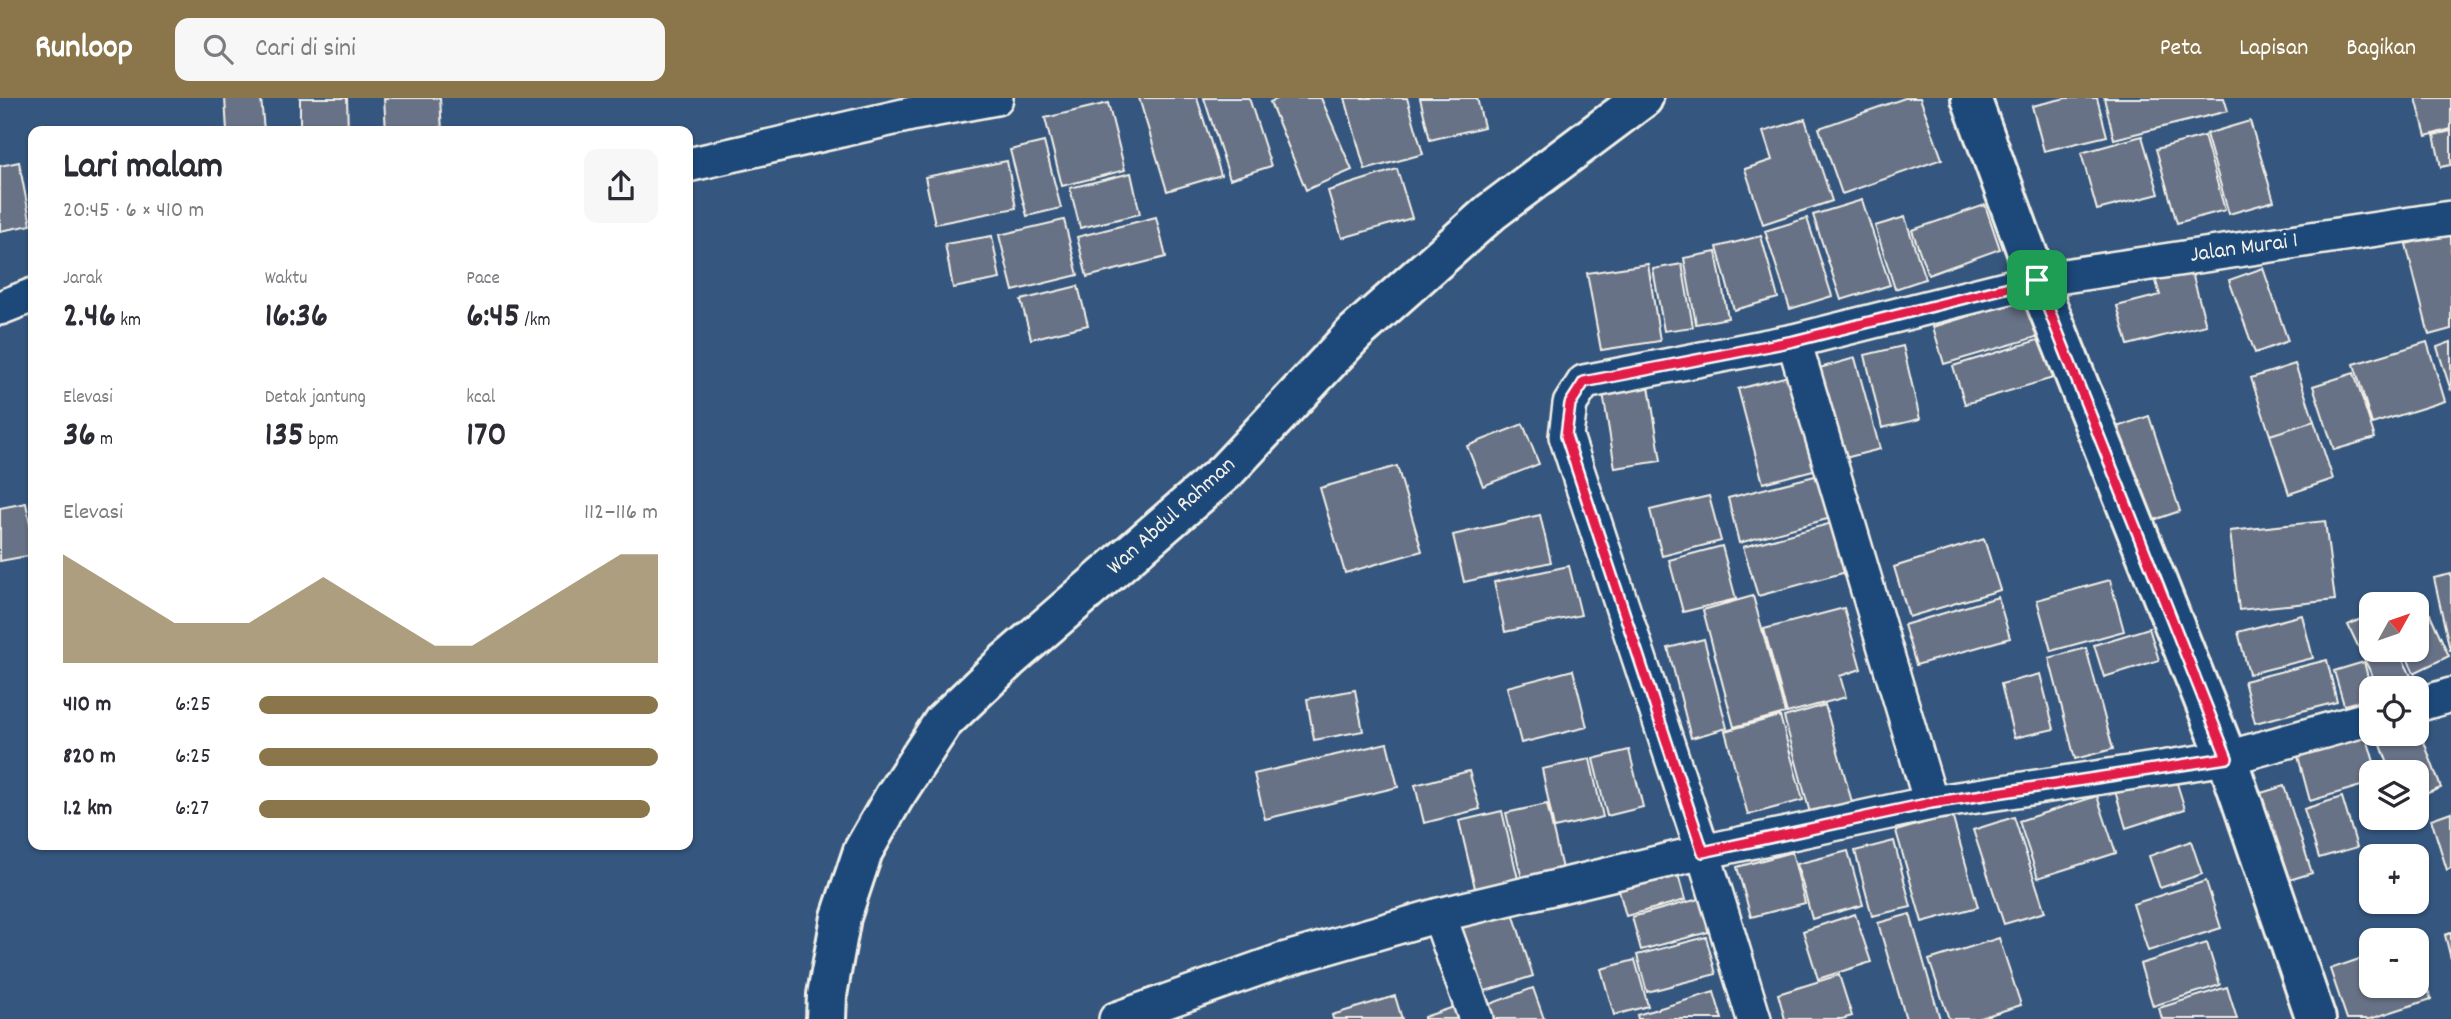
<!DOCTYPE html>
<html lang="id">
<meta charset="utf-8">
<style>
:root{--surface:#fff;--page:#f7f7f7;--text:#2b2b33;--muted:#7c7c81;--accent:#8a764a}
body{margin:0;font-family:Dekko,sans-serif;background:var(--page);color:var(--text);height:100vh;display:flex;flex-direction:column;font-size:26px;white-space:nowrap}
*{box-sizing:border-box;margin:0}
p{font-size:23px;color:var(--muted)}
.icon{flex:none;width:38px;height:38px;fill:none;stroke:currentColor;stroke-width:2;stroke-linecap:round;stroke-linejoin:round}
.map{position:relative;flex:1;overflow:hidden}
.drawer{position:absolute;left:28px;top:28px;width:665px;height:724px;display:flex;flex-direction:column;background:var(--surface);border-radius:14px;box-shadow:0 2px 5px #0004}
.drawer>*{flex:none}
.needle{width:46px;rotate:50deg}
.buttons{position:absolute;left:2359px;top:494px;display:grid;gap:14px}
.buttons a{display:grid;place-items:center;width:70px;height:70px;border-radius:14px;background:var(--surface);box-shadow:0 2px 5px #0004;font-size:35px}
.pin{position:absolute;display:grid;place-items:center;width:60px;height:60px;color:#fff;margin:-30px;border-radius:14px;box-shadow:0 4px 10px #0006}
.round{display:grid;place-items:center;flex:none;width:74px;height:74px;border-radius:14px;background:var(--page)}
.summary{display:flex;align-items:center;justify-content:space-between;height:119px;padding:0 35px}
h1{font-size:38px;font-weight:800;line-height:52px}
.stats{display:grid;grid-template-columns:repeat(3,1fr);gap:10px;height:119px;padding:7px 35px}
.stats div{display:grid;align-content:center}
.stats b{font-size:35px;font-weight:800}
.stats small{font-size:19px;font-weight:400}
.stats p{font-size:19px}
.chart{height:196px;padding:14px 35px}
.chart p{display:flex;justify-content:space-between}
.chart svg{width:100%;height:126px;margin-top:7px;fill:var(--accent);opacity:.7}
ul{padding:0 35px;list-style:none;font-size:23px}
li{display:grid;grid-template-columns:112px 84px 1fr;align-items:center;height:52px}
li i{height:18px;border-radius:9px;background:var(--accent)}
header{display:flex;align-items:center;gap:42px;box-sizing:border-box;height:98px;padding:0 35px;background:var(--accent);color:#fff}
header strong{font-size:33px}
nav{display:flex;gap:38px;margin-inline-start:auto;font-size:24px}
.search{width:490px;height:63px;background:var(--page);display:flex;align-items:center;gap:18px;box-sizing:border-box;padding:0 24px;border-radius:14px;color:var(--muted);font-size:26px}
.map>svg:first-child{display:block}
.building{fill:#677286;stroke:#f4f1e8;stroke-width:2}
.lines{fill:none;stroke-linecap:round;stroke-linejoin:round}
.street-casing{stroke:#f4f1e8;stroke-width:38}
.secondary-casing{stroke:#f4f1e8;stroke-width:44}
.street{stroke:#1f4a7a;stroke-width:33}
.secondary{stroke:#1f4a7a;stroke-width:38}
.route-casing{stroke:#fff;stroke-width:14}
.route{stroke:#e11d48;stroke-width:9}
.labels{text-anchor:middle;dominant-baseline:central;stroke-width:6;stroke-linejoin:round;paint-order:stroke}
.street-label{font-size:23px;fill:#f4f1e8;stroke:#1f4a7a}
</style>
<header>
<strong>Runloop</strong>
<div class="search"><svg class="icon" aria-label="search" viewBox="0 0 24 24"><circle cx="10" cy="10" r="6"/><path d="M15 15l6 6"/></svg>Cari di sini</div>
<nav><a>Peta</a><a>Lapisan</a><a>Bagikan</a></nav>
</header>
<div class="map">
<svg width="2451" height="921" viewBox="0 0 2451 921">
<rect width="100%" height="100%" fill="#35567e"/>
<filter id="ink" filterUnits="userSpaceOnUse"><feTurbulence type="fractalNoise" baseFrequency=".0143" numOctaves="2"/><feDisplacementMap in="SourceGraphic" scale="14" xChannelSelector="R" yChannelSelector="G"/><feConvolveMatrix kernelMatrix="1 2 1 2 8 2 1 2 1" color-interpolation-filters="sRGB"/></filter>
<g filter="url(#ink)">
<path class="building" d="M 225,0 L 261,0 L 264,33 L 227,33 Z
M 300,0 L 347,0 L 348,33 L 300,33 Z
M 384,0 L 440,0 L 442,33 L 386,33 Z
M 1139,0 L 1197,0 L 1221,77 L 1167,93 Z
M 1204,0 L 1249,0 L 1271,68 L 1230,81 Z
M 1279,0 L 1321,0 L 1352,72 L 1306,92 L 1270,4 Z
M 1345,0 L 1407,0 L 1423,56 L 1365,72 Z
M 1420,0 L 1477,0 L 1484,29 L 1430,42 Z
M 1905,0 L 1920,0 L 1942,61 L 1842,96 L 1819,30 Z
M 2066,0 L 2097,0 L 2107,38 L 2044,53 L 2032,8 Z
M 2104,0 L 2224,0 L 2228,13 L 2114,41 Z
M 2416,0 L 2451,0 L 2451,31 L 2426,38 Z
M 1108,5 L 1125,72 L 1062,88 L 1045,20 Z
M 1805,21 L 1832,103 L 1763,126 L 1745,71 L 1772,62 L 1763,34 Z
M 2250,23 L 2274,103 L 2229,116 L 2206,36 Z
M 2451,33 L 2451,67 L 2441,69 L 2434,37 Z
M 2142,38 L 2159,96 L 2097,112 L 2081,55 Z
M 2204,38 L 2225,112 L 2177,125 L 2156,51 Z
M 1044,44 L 1061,110 L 1027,118 L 1010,52 Z
M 1007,63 L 1016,110 L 935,126 L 925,79 Z
M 19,64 L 31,127 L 0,133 L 0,68 Z
M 1397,71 L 1412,120 L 1342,140 L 1328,93 Z
M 1131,75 L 1140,116 L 1080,130 L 1070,90 Z
M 1862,102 L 1890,187 L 1841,202 L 1813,117 Z
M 1985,107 L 2000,151 L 1928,177 L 1912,132 Z
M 1156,119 L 1166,159 L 1087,179 L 1077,139 Z
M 1905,119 L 1925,181 L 1895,191 L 1875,128 Z
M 1807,120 L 1832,198 L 1790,211 L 1765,133 Z
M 1064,122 L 1078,177 L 1013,193 L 999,137 Z
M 2451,135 L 2451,231 L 2429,237 L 2406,146 Z
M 992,138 L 1000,181 L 953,190 L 945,146 Z
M 1761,138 L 1778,200 L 1734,212 L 1717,149 Z
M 1716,154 L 1728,220 L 1696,226 L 1684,160 Z
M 1648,166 L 1660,243 L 1601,252 L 1587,175 Z
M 1682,166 L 1693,229 L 1664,233 L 1653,171 Z
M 2263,170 L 2288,243 L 2255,255 L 2229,182 Z
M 2191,171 L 2206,227 L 2128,247 L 2117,208 L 2160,197 L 2155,180 Z
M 1078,188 L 1088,227 L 1031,241 L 1021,202 Z
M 2035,198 L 2046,236 L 1944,266 L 1933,229 Z
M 2041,241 L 2053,280 L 1965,306 L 1953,268 Z
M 2427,244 L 2445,303 L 2372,326 L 2354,266 Z
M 2451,244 L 2451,293 L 2437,249 Z
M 1903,248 L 1920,321 L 1882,330 L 1865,257 Z
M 1855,260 L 1880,351 L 1841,361 L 1816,271 Z
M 2295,266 L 2314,323 L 2270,337 L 2251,280 Z
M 2354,275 L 2375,340 L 2334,352 L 2313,288 Z
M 1792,277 L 1817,371 L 1763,385 L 1738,291 Z
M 1649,288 L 1661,363 L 1615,370 L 1603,295 Z
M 2149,318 L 2180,413 L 2145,425 L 2114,330 Z
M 2314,323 L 2333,381 L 2289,396 L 2270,337 Z
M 1523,326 L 1539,366 L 1483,388 L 1467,348 Z
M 1397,368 L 1422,453 L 1345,475 L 1320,390 Z
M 1819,377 L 1831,420 L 1739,445 L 1728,400 Z
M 1709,398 L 1721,443 L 1662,458 L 1650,412 Z
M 26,405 L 33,442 L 33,457 L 0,463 L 0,410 Z
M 1540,417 L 1551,464 L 1464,484 L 1453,437 Z
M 2325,423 L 2335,502 L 2239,512 L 2230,433 Z
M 1836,424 L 1850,473 L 1758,498 L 1743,449 Z
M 1984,441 L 2000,492 L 1909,519 L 1894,469 Z
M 1722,448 L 1736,501 L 1683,514 L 1669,462 Z
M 1569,468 L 1581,517 L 1505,534 L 1494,484 Z
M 2451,476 L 2451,552 L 2450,552 L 2434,480 Z
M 2110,482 L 2124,533 L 2051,553 L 2037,502 Z
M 1753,498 L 1785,615 L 1734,629 L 1703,512 Z
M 1998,499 L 2010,540 L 1916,567 L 1904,527 Z
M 1844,510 L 1861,571 L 1840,578 L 1846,599 L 1787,615 L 1764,531 Z
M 2371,516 L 2371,551 L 2398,551 L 2411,578 L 2386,590 L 2378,590 L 2348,527 Z
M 2430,516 L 2449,558 L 2414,575 L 2403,551 L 2417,551 L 2417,523 Z
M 2302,517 L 2313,560 L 2249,576 L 2238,534 Z
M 2149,530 L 2159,562 L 2104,579 L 2094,547 Z
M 1704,541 L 1727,630 L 1691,640 L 1668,550 Z
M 2086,550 L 2113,651 L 2075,661 L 2049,560 Z
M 2327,562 L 2337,604 L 2255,625 L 2244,583 Z
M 2364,564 L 2371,591 L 2371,600 L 2344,607 L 2334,573 Z
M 1573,572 L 1587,629 L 1521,645 L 1507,589 Z
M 2040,576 L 2054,631 L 2014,640 L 2001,586 Z
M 1355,592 L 1363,633 L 1314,642 L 1307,601 Z
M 1825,607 L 1852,704 L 1810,715 L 1784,619 Z
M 1780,618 L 1803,702 L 1748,717 L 1725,633 Z
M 2363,627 L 2377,674 L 2371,674 L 2371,685 L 2310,703 L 2295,647 Z
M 2420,633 L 2441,690 L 2417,699 L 2417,674 L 2391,674 L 2381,647 Z
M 1387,645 L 1398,689 L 1265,721 L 1254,676 Z
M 1629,652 L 1643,709 L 1607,718 L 1593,661 Z
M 1590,661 L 1603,719 L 1554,730 L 1542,671 Z
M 1469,673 L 1480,711 L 1424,725 L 1415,687 Z
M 2174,676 L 2185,711 L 2126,730 L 2115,693 Z
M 2284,688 L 2312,775 L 2276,786 L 2248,699 Z
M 2097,698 L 2116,755 L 2038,780 L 2019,723 Z
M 2342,699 L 2357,749 L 2319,760 L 2304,711 Z
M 1547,706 L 1562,771 L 1522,781 L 1506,715 Z
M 1502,713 L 1519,785 L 1476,794 L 1459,723 Z
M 2451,714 L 2451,770 L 2447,772 L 2431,721 Z
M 1952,717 L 1978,809 L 1922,824 L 1896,733 Z
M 2014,719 L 2045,814 L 2004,826 L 1973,732 Z
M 1894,743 L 1911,809 L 1872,818 L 1855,753 Z
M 2191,743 L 2202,776 L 2160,790 L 2149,758 Z
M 1848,753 L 1863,807 L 1812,821 L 1797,766 Z
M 1792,754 L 1805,805 L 1751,819 L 1737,769 Z
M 1676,769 L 1685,802 L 1626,818 L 1617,785 Z
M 2206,783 L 2221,830 L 2148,853 L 2133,806 Z
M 1706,799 L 1716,832 L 1641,852 L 1632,819 Z
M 1512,812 L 1533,878 L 1476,896 L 1454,830 Z
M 1855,816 L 1871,864 L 1818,881 L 1803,833 Z
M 1910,816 L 1940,921 L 1906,921 L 1878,825 Z
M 2451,835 L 2451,861 L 2445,837 Z
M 1706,839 L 1716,876 L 1647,894 L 1637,857 Z
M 1999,840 L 2021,907 L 1977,921 L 1949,921 L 1929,862 Z
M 2207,845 L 2220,887 L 2153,908 L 2140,866 Z
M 2371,857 L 2371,887 L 2417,887 L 2417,858 L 2431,901 L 2370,921 L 2347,921 L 2330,871 Z
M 1635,862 L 1648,908 L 1614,917 L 1601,871 Z
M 1839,877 L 1852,918 L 1842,921 L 1785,921 L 1778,896 Z
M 2227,889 L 2237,921 L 2162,921 L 2159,910 Z
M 1533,890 L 1544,921 L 1491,921 L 1487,907 Z
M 1714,894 L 1722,921 L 1638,921 L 1637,917 Z
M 1395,898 L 1402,921 L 1333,921 L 1332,917 Z
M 1463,906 L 1468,921 L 1424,921 L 1424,919 Z"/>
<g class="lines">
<g class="street-casing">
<path id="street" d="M 688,67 L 916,15 L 996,0
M 0,210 L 33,197
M 1794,243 L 1931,705
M 2417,607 L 2451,597
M 1439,817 L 1476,921
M 1116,921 L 1283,862 L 1439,817 L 1703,754 L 1931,705 L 2227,660 L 2371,620
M 1754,921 L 1703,754 L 1566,338 L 1570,306 L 1584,284 L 1794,243 L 2037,182 L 2451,120"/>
</g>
<g class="secondary-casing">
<path id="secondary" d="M 1971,0 L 2037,182 L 2227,660 L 2316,921
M 826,921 L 827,897 L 841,819 L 863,753 L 894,699 L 943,624 L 1008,562 L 1226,373 L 1355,235 L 1491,114 L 1643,0"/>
</g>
<use href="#street" class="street"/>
<use href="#secondary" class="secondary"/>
</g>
</g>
<g class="lines" filter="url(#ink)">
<g class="route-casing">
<path id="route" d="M 2037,182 L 2227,660 L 1931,705 L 1703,754 L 1566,338 L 1570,306 L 1584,284 L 1794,243 Z"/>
</g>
<use href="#route" class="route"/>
</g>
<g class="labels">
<g class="street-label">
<text transform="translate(2244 151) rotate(-8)">Jalan Murai 1</text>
<text transform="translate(1172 419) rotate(-42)">Wan Abdul Rahman</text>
</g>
</g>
</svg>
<div class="buttons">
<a><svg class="needle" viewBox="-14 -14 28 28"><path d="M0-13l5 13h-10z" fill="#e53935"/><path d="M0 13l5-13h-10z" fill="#7c7c81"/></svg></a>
<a><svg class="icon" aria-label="locate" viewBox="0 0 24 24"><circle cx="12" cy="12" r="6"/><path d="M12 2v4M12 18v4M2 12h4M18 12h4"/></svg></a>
<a><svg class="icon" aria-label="layers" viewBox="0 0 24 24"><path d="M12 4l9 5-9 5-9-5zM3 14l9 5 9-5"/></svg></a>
<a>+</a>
<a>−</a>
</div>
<div class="pin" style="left:2037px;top:182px;background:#1e9e55"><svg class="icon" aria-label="arrive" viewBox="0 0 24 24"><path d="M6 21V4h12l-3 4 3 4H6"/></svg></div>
<section class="drawer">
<div class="summary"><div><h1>Lari malam</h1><p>20:45 · 6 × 410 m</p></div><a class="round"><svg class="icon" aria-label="share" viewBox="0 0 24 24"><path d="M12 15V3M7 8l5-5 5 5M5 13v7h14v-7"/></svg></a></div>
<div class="stats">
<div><p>Jarak</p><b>2.46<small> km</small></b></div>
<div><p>Waktu</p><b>16:36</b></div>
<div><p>Pace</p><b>6:45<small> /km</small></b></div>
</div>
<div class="stats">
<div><p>Elevasi</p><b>36<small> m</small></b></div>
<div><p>Detak jantung</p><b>135<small> bpm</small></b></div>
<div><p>kcal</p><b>170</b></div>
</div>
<div class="chart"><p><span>Elevasi</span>112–116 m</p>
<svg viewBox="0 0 160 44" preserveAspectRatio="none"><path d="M0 44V6L10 14L20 22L30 30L40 30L50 30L60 22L70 14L80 22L90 30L100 38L110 38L120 30L130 22L140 14L150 6L160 6V44z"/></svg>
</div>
<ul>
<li><b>410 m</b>6:25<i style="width:100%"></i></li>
<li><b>820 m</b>6:25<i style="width:100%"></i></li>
<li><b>1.2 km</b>6:27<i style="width:98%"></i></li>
</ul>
</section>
</div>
